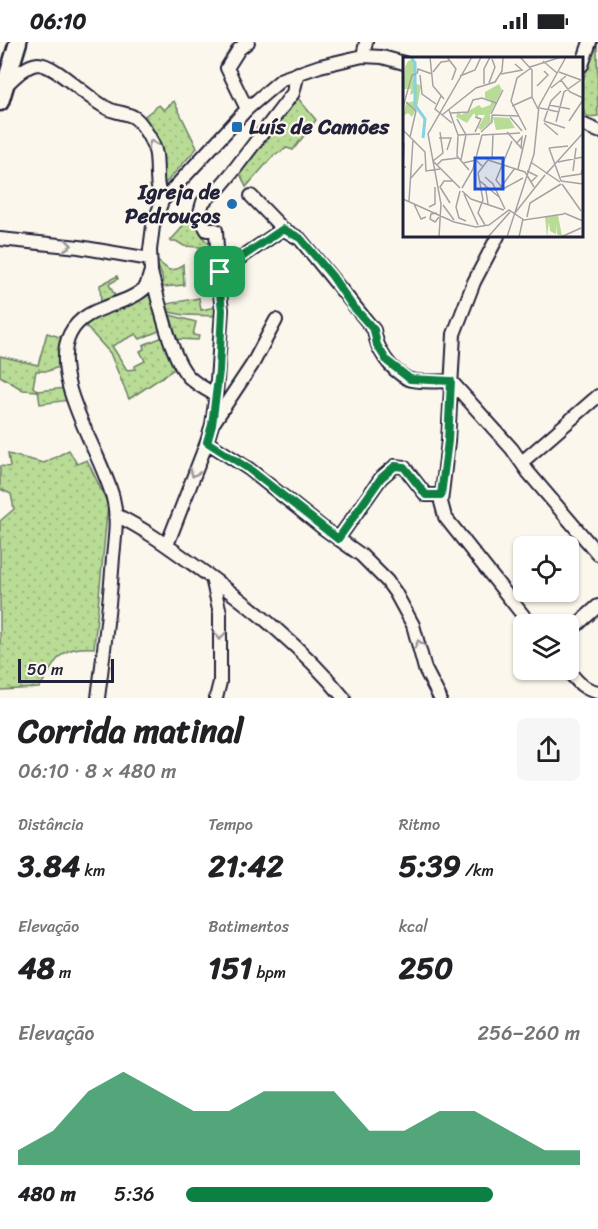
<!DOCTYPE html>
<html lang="pt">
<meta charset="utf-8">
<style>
:root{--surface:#fff;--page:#f6f6f6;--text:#202124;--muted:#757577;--accent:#0b8043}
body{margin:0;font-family:Sriracha,sans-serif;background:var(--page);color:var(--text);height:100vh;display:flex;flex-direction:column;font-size:22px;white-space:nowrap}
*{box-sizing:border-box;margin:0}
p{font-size:20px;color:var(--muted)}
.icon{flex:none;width:33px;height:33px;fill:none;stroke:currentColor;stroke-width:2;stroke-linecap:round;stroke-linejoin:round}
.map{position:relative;height:656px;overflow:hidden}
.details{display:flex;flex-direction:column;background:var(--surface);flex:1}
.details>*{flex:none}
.buttons{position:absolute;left:513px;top:494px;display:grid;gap:12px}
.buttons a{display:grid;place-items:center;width:66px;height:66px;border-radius:9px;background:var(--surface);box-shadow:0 2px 4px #0004;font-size:30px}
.scale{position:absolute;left:18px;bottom:15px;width:96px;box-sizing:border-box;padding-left:6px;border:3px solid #22223b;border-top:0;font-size:16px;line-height:21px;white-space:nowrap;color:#22223b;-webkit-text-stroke:4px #fbf7ec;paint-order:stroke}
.pin{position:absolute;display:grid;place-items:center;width:51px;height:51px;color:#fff;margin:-26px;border-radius:12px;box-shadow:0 3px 9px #0006}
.round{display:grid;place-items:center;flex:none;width:63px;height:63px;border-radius:9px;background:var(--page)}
.overview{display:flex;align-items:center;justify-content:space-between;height:102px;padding:0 18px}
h1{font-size:33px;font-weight:800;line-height:45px}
.metrics{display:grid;grid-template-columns:repeat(3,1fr);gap:9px;height:102px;padding:6px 18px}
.metrics div{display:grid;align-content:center}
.metrics b{font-size:30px;font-weight:800}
.metrics small{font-size:16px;font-weight:400}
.metrics p{font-size:16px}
.chart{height:168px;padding:12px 18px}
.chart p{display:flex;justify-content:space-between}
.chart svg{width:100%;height:108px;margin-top:6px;fill:var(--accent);opacity:.7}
ul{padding:0 18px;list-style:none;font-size:20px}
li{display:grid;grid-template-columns:96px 72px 1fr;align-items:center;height:45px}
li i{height:15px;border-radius:8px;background:var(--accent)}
.status{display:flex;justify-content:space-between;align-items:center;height:42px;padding:0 30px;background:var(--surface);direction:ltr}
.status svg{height:16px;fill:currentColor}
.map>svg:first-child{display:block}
.grass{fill:url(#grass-dots);stroke:#6d7e68;stroke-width:1.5}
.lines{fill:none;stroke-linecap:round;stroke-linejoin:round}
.minor-casing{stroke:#22223b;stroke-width:16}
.major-casing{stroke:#22223b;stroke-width:21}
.minor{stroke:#fbf7ec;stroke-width:12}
.major{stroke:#fbf7ec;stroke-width:16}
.oneway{stroke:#99979c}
.route-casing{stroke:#fff;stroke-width:12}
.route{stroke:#0b8043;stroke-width:8}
.poi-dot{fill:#1f6fb2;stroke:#fbf7ec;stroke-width:2}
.labels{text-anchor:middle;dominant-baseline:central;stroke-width:4.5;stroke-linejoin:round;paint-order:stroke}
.poi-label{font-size:21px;font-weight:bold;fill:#22223b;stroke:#fbf7ec;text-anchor:start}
.inset-river{fill:none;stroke:#84d2e2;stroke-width:3}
.inset-road{fill:none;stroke:#a4a2a5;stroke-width:1.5}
.view{fill:#1d4ed8;fill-opacity:0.15;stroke:#1d4ed8;stroke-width:3}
.inset-edge{fill:none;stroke:#22223b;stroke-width:3}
</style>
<div class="status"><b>06:10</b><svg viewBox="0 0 49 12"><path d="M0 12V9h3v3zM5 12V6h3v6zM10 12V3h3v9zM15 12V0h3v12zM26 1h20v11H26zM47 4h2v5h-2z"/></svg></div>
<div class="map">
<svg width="598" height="656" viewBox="0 0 598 656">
<defs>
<pattern id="grass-dots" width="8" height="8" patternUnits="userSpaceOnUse" patternTransform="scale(1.5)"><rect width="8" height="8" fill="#b8db95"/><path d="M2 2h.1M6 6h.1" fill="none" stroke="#9ebc81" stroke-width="1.8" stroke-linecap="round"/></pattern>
</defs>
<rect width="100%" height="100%" fill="#fbf7ec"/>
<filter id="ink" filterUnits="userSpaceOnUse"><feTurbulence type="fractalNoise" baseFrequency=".0167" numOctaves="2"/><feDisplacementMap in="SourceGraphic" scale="12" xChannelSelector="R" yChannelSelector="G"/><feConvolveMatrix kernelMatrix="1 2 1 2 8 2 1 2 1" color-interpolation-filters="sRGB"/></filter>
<g filter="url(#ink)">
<path class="grass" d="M 597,0 L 598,74 L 588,75 L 582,68 L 582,40 Z
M 297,55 L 316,78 L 293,108 L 287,106 L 274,113 L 246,145 L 239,129 Z
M 174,59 L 197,106 L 162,145 L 142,76 L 159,63 L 164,68 Z
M 192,169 L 204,197 L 211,203 L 212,206 L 184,204 L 176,199 L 170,199 L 180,188 Z
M 155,217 L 169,228 L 177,227 L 183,222 L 184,243 L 163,245 L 162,234 Z
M 117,234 L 118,237 L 109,242 L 116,256 L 101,261 L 100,243 Z
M 150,251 L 153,256 L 161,288 L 140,297 L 136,292 L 112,304 L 127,328 L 135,327 L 135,324 L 145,319 L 140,309 L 144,307 L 143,303 L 163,295 L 176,326 L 129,357 L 110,311 L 83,281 Z
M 199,256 L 201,268 L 215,265 L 218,274 L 184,273 L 169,270 L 167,262 Z
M 170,273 L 196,280 L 193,293 L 199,294 L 198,298 L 177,297 Z
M 47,291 L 63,296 L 59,325 L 48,329 L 36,329 L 33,345 L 38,349 L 66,346 L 70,358 L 40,362 L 38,349 L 23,348 L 0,334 L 0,314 L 38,323 Z
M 69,408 L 77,422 L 87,418 L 108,462 L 94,606 C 57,604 58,618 39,646 L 0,648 L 0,479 L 14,467 L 11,452 L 0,447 L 0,424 L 10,425 L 8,412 L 44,421 Z"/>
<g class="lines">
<g class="minor-casing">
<path id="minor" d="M 363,14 L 366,0
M 582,23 L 590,0
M 4,45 C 13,37 25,23 38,22 C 56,22 90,60 111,68 C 129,74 134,70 145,88 C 150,96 155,104 156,113 C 158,130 155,143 162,159
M 247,67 L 227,26 L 239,7 L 248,0
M 582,82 L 598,89
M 283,187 L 300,197 L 374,288 C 377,308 389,327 408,337 C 417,341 440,339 451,339 L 512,407 L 528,430 L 598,512
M 498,194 L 474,240 L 454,292 L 448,399 L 441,460 L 445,475 L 530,582
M 0,197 L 79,205 L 150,217
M 151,230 C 158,256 171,317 189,335 C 197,343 207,348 216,353
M 220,230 L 283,187 L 251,154
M 214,380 L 252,323 L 276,278
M 207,400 L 249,427 L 323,486 L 361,513 L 387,539 L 395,550 L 413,583 L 425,627 L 440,656
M 522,420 L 598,354
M 116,473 C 147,488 173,508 201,528 C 253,566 303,606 344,656
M 338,497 L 381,436 L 395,424 L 404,425 L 426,453 L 441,453
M 167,503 L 207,400 L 212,383 L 216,353 L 222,268 L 219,243 L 216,188 L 207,188 L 199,174 L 203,160 L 220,145 L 231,132 L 293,51 L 298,31
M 212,536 L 220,571 L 220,640 L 216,656
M 568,591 L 598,564
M 567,627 C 577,639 582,647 598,650
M 98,656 C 104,609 110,562 113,515 C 115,495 118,475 113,456 C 102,412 48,335 70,292 C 85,262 125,266 146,245 L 151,229 L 150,208 L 153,184 L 162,159 L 247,67 L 282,37 L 320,24 L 363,14 L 382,15 L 404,21"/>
</g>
<g class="major-casing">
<path id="major" d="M 0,60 L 18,0"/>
</g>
<use href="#minor" class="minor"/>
<use href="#major" class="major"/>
</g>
<defs><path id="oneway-chevron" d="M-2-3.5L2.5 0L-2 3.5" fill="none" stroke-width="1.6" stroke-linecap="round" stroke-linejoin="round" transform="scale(1.5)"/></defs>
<g class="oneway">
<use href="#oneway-chevron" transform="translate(152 102) rotate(-112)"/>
<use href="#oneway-chevron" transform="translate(68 203) rotate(7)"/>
<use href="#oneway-chevron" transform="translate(194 431) rotate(112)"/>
<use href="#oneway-chevron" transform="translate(220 594) rotate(90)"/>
<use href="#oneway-chevron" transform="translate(419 602) rotate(-105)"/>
</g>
</g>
<g class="lines" filter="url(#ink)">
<g class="route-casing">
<path id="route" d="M 283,187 L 300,196 L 332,234 L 351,262 L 374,288 L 377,303 L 387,319 L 410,337 L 451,339 L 448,399 L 441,453 L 426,453 L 404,425 L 395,424 L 381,436 L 338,497 L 249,427 L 207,400 L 212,383 L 219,329 L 222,268 L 219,243 L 220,230 Z"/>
</g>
<use href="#route" class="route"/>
</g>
<g class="poi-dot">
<rect x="231" y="79" width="12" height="12" rx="3"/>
<circle cx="232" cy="162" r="6"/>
</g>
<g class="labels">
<g class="poi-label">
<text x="249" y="85">Luís de Camões</text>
<text x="220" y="150" text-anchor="end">Igreja de<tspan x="220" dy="24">Pedrouços</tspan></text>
</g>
</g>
<g transform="translate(403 15)">
<rect width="180" height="180" fill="#fbf7ec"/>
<path d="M 11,17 L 12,26 L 18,29 L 14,51 L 9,60 L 5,56 L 0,59 L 3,46 L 12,44 L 13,35 L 7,38 ZM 96,27 L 99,33 L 87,57 L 88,65 L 78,73 L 75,71 L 82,58 L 75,58 L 75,63 L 71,56 L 64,66 L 53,60 L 55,54 L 58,58 L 76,48 L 79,51 L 87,48 L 89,44 L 82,41 L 82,35 ZM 155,158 L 159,179 L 154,177 L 153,167 L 153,177 L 147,174 L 146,165 L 144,180 L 142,160 Z" fill="#b8db95"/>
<path d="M 11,2 L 13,17 L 8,32 L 0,32 L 2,10 L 5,4 Z" fill="#b8db95"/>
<path d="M 90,60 L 106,61 L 112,71 L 93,73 Z" fill="#b8db95"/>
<path class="inset-river" d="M 8,0 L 12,6 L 12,48 L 22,62 L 20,81"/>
<path class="inset-road" d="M 27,0 L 30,29 L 41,42M 44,0 L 53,12 L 49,23M 117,0 L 129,13 L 129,40 L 135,52M 140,4 L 154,16M 127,10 L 158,0M 30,15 L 38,5 L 46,4M 156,15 L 178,23M 14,17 L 15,12 L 29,17M 98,17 L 119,13 L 112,7M 17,18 L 19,37 L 33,47M 57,19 L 72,13 L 78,0M 158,23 L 167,35 L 180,41M 86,26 L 92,10 L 89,2M 81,27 L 81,12 L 87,0M 134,29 L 145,18 L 141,14M 148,31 L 163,19M 38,39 L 32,52 L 49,66M 3,45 L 13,54 L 7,80M 146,48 L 167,52M 109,49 L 129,40M 0,50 L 9,18 L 13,17M 137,51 L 156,55M 46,53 L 55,78 L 54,99 L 66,113M 48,56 L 65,55 L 70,43 L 79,41 L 93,46M 88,57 L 100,33M 39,58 L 73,31 L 92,25 L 99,14 L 100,1M 89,58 L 116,59M 72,60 L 78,62 L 72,75M 107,60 L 119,74M 54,62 L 63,78 L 58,103M 141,64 L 148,44 L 158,34M 141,64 L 162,71M 166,64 L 180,43M 153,65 L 161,35 L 178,23M 141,66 L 155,78M 0,73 L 22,95 L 23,114 L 37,112M 123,73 L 108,44 L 114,21 L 128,11M 37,75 L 40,96 L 30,104 L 57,131M 78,75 L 89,65 L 89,58M 104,75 L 120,93M 55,78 L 77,77M 79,78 L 117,76M 36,81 L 48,81 L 44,93M 109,84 L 93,123 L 100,132 L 120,121M 1,86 L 0,110 L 3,110M 113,87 L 119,80 L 118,91M 146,91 L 158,124M 146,91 L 165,89M 89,102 L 90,78M 155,105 L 180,100M 60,106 L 73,103 L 79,109M 129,106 L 157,125M 34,108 L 39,103 L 55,101M 115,112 L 123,78M 124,114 L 134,119 L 128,125M 170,114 L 173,91M 143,117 L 180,76M 82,120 L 90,127 L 102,152M 158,120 L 178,117 L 179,113M 8,121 L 20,107M 77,124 L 96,140M 158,124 L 180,127M 82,127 L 85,147M 159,127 L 178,154M 98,130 L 112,111M 59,131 L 70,112 L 79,78M 57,134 L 53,150 L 56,161 L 63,164M 59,134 L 68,142 L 101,153M 61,137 L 75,168M 0,142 L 51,165 L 73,170 L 86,168 L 106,153 L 121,163 L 161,157M 6,144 L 10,83M 47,146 L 37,130 L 41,124 L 50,124M 11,147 L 18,162 L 23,160M 40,148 L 51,163M 26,150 L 32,147 L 32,130M 34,156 L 28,157 L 27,162 L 32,165 L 36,160M 112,156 L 142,118M 161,156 L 180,164M 124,160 L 127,146 L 158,127M 82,168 L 75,156 L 80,143 L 75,116 L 85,103 L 122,115 L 131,130M 36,180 L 38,147 L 25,77 L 69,0M 85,180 L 107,155M 104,180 L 131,97 L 136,49 L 163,0M 116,180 L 120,162M 158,180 L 178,171"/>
<path class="view" d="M 72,101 L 100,101 L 100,132 L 72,132 Z"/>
<rect width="180" height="180" class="inset-edge"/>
</g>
</svg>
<div class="buttons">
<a><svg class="icon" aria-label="locate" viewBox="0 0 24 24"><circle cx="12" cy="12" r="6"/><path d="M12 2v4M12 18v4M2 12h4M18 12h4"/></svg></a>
<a><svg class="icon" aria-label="layers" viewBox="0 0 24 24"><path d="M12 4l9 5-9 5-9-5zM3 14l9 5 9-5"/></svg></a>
</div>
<div class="scale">50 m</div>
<div class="pin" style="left:220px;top:230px;background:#1e9e55"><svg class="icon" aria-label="arrive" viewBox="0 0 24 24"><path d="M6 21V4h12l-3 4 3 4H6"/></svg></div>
</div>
<section class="details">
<div class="overview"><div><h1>Corrida matinal</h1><p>06:10 · 8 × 480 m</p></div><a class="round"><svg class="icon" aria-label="share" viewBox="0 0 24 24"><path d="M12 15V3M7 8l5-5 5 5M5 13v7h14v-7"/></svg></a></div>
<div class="metrics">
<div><p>Distância</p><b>3.84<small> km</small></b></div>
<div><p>Tempo</p><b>21:42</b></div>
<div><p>Ritmo</p><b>5:39<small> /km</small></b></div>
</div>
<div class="metrics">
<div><p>Elevação</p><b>48<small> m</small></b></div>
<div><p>Batimentos</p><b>151<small> bpm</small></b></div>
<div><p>kcal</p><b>250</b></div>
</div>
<div class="chart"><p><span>Elevação</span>256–260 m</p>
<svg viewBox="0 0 160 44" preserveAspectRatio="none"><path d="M0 44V38L10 30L20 14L30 6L40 14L50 22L60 22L70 14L80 14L90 14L100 30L110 30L120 22L130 22L140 30L150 38L160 38V44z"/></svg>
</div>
<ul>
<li><b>480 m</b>5:36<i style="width:78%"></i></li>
</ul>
</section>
